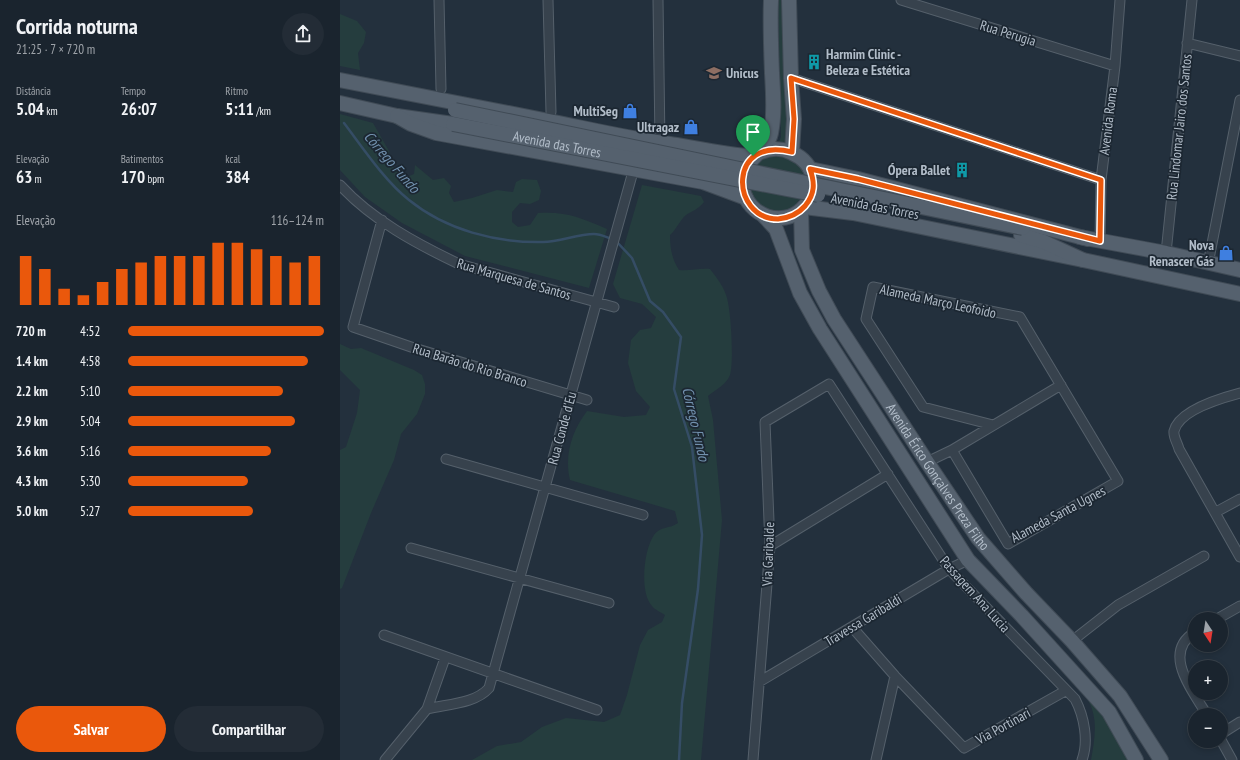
<!DOCTYPE html>
<html lang="pt">
<meta charset="utf-8">
<style>
:root{--surface:#1a242e;--page:#232c36;--text:#f1f3f6;--muted:#9fa4aa;--line:#38414a;--accent:#ea580c}
body{margin:0;font-family:"PT Sans Narrow",sans-serif;background:var(--page);color:var(--text);height:100vh;display:flex;flex-direction:column;font-size:15px;white-space:nowrap}
*{box-sizing:border-box;margin:0}
p{font-size:13px;color:var(--muted)}
.icon{flex:none;width:22px;height:22px;fill:none;stroke:currentColor;stroke-width:2;stroke-linecap:round;stroke-linejoin:round}
.map{position:relative;flex:1;overflow:hidden}
.drawer{display:flex;flex-direction:column;background:var(--surface);width:340px}
.drawer>*{flex:none}
.needle{width:26px;rotate:168deg}
.fabs{position:absolute;left:848px;top:612px;display:grid;gap:8px}
.fabs a{display:grid;place-items:center;width:40px;height:40px;border-radius:50%;background:var(--surface);box-shadow:0 2px 6px #0003,0 0 0 1px var(--line);font-size:20px}
.pin{position:absolute;display:grid;place-items:center;width:34px;height:34px;color:#fff;margin:-41px -17px;border-radius:50% 50% 50% 0;rotate:-45deg;box-shadow:0 0 4px #0007}
.pin .icon{rotate:45deg}
.round{display:grid;place-items:center;flex:none;width:42px;height:42px;border-radius:21px;background:var(--page)}
.headline{display:flex;align-items:center;justify-content:space-between;height:68px;padding:0 16px}
h1{font-size:22px;font-weight:800;line-height:30px}
.metrics{display:grid;grid-template-columns:repeat(3,1fr);gap:6px;height:68px;padding:4px 16px}
.metrics div{display:grid;align-content:center}
.metrics b{font-size:17px;font-weight:800}
.metrics small{font-size:11px;font-weight:400}
.metrics p{font-size:11px}
.chart{height:112px;padding:8px 16px}
.chart p{display:flex;justify-content:space-between}
.chart svg{width:100%;height:72px;margin-top:4px;stroke:var(--accent);stroke-width:6}
.action{display:flex;gap:8px;margin-top:auto;padding:8px 16px}
.action a{flex:1;height:46px;border-radius:24px;background:var(--accent);color:#fff;font-size:16px;font-weight:800;line-height:46px;text-align:center}
.action a+a{background:var(--page);color:var(--text)}
ul{padding:0 16px;list-style:none;font-size:13px}
li{display:grid;grid-template-columns:64px 48px 1fr;align-items:center;height:30px}
li i{height:10px;border-radius:5px;background:var(--accent)}
main{display:flex;flex:1;min-height:0}
.map>svg:first-child{display:block}
.green{fill:#253d3e}
.lines{fill:none;stroke-linecap:round;stroke-linejoin:round}
.stream{stroke:#354d65;stroke-width:2.5}
.minor-casing{stroke:#55606b;stroke-width:11}
.primary-casing{stroke:#404b56;stroke-width:16}
.minor{stroke:#37424d;stroke-width:9}
.primary{stroke:#55616e;stroke-width:14}
.primary-bridge-casing{stroke:#404b56;stroke-width:16;stroke-linecap:butt}
.primary-bridge{stroke:#55616e;stroke-width:14}
.route-casing{stroke:#fff;stroke-width:8}
.route{stroke:#ea580c;stroke-width:5}
.labels{text-anchor:middle;dominant-baseline:central;stroke-width:3.5;stroke-linejoin:round;paint-order:stroke}
.street-label{font-size:14px;fill:#b2bdc9;stroke:#1c2732}
.poi-label{font-size:14px;font-weight:bold;fill:#b2bdc9;stroke:#1c2732;text-anchor:end}
.water-label{font-size:15px;font-style:italic;fill:#7190ad;stroke:#1c2732}
</style>
<main>
<section class="drawer">
<div class="headline"><div><h1>Corrida noturna</h1><p>21:25 · 7 × 720 m</p></div><a class="round"><svg class="icon" aria-label="share" viewBox="0 0 24 24"><path d="M12 15V3M7 8l5-5 5 5M5 13v7h14v-7"/></svg></a></div>
<div class="metrics">
<div><p>Distância</p><b>5.04<small> km</small></b></div>
<div><p>Tempo</p><b>26:07</b></div>
<div><p>Ritmo</p><b>5:11<small> /km</small></b></div>
</div>
<div class="metrics">
<div><p>Elevação</p><b>63<small> m</small></b></div>
<div><p>Batimentos</p><b>170<small> bpm</small></b></div>
<div><p>kcal</p><b>384</b></div>
</div>
<div class="chart"><p><span>Elevação</span>116–124 m</p>
<svg viewBox="0 0 160 44" preserveAspectRatio="none"><path d="M5 44V14M15 44V22M25 44V34M35 44V38M45 44V30M55 44V22M65 44V18M75 44V14M85 44V14M95 44V14M105 44V6M115 44V6M125 44V10M135 44V14M145 44V18M155 44V14"/></svg>
</div>
<ul>
<li><b>720 m</b>4:52<i style="width:100%"></i></li>
<li><b>1.4 km</b>4:58<i style="width:92%"></i></li>
<li><b>2.2 km</b>5:10<i style="width:79%"></i></li>
<li><b>2.9 km</b>5:04<i style="width:85%"></i></li>
<li><b>3.6 km</b>5:16<i style="width:73%"></i></li>
<li><b>4.3 km</b>5:30<i style="width:61%"></i></li>
<li><b>5.0 km</b>5:27<i style="width:64%"></i></li>
</ul>
<div class="action"><a>Salvar</a><a>Compartilhar</a></div>
</section>
<div class="map">
<svg width="900" height="760" viewBox="0 0 900 760">
<rect width="100%" height="100%" fill="#23303d"/>
<path class="green" d="M 438,0 L 446,0 L 451,146 L 438,144 L 441,137 Z
M 0,14 L 17,21 L 26,32 L 24,43 L 18,53 L 20,70 L 0,66 Z
M 0,114 L 33,123 L 49,151 L 49,164 L 67,177 L 74,174 L 75,165 L 93,180 L 104,178 L 111,186 L 109,193 L 114,202 L 132,198 L 157,190 L 173,192 L 176,182 L 182,179 L 197,180 L 201,191 L 199,200 L 190,204 L 180,203 L 172,212 L 172,222 L 178,227 L 190,225 L 198,213 C 226,211 242,218 267,229 L 249,288 L 125,256 L 62,223 L 25,197 L 0,170 Z
M 438,153 C 444,156 452,159 457,163 C 474,176 463,206 445,211 C 439,213 430,211 423,210 L 408,195 L 416,159 Z
M 302,185 L 361,196 L 364,202 C 357,210 354,210 346,215 C 340,220 336,230 330,235 C 330,249 332,259 339,270 C 350,271 359,268 370,269 C 377,278 384,287 387,298 C 391,312 394,361 390,375 C 386,385 376,389 368,396 L 373,420 L 382,520 L 361,760 L 132,760 L 157,746 L 181,742 L 202,727 L 226,718 L 264,722 L 280,715 L 287,695 L 300,645 L 308,630 L 322,622 L 325,615 C 321,612 315,610 312,606 C 299,592 304,549 314,535 C 320,526 330,529 338,523 L 335,511 L 230,480 C 224,455 232,431 247,411 L 284,417 L 306,415 L 310,407 L 296,391 L 288,363 L 291,340 L 300,330 L 311,328 L 316,317 L 302,304 L 280,298 L 273,284 Z
M 0,344 L 11,349 L 21,348 L 74,370 L 82,375 L 85,384 L 85,394 L 77,414 L 61,434 L 54,460 L 31,513 L 2,588 L 0,589 L 0,450 L 6,447 L 17,413 L 20,390 L 0,370 Z
M 746,697 L 760,708 L 792,760 L 751,760 C 755,738 759,716 746,697 Z"/>
<g class="lines">
<path class="stream" d="M 4,123 C 23,148 44,180 69,200 C 106,230 156,243 203,242 C 220,242 237,234 254,234 C 260,234 266,237 272,239
M 276,241 L 292,258 L 310,301 L 323,312 L 341,337 L 334,389 L 352,447 L 362,535 L 358,589 L 342,703 L 339,760"/>
<g class="minor-casing">
<path id="minor" d="M 99,0 L 101,89
M 208,0 L 211,112
M 318,0 L 320,143
M 561,0 L 775,66
M 847,43 L 900,56
M 451,78 L 761,180
M 0,185 C 32,220 77,244 119,264 L 274,307
M 42,220 L 13,327 L 74,348 L 247,400
M 760,241 L 761,180 L 775,66 L 780,0
M 826,253 L 852,0
M 868,264 L 900,100
M 900,393 C 881,398 839,410 834,431 C 833,437 838,444 839,449 L 900,557
M 612,450 L 668,544 L 778,481 L 680,317 L 533,287 L 526,319 L 583,407 L 653,425
M 106,459 L 303,515
M 587,462 L 612,450 L 721,385
M 876,512 L 900,499
M 430,546 L 548,474
M 71,548 L 269,603
M 877,619 L 900,606
M 512,627 L 555,676 L 624,748 L 725,691
M 855,632 C 821,653 853,691 867,715
M 44,635 L 257,710
M 732,641 L 778,605 L 864,556
M 419,682 L 609,569 L 628,560
M 87,709 C 107,704 135,704 149,688 L 294,168
M 881,734 L 900,722
M 881,740 L 892,760
M 45,760 L 87,709 L 104,661
M 413,760 L 430,546 L 425,422 L 489,384 L 609,569 L 735,699 C 744,716 749,741 742,760
M 536,760 L 555,676"/>
</g>
<g class="primary-casing">
<g id="primary">
<path d="M 449,0 L 451,78 L 454,119 L 452,152"/>
<path d="M 0,80 C 71,94 143,108 214,122 C 253,130 291,139 330,144 C 344,146 404,158 414,156 C 416,155 418,153 421,152 C 431,148 443,148 452,153 C 476,163 481,192 462,209 C 442,228 408,216 403,189 C 397,159 426,156 431,133 C 435,114 433,92 432,73 C 431,48 430,24 431,0"/>
<path d="M 0,103 L 57,116 L 113,124"/>
<path d="M 57,116 L 71,124 L 96,133 L 363,182 L 406,198"/>
<path d="M 470,169 L 518,179 L 748,239"/>
<path d="M 464,207 L 513,213 L 743,260"/>
<path id="s1" d="M 461,210 L 462,250 L 479,291 L 494,319 L 587,462 L 638,538 L 686,593 L 732,641 L 780,696 L 821,760"/>
<path d="M 424,216 L 436,229 L 460,293 L 480,329 L 628,560 L 682,616 L 769,712 L 796,760"/>
<path d="M 681,235 L 704,242 L 743,260 L 900,294"/>
<path d="M 740,237 L 826,253 L 900,270"/>
</g>
</g>
<use href="#minor" class="minor"/>
<use href="#primary" class="primary"/>
<g class="primary-bridge-casing">
<g id="primary-bridge">
<path d="M 115,110 L 683,228"/>
<path id="s2" d="M 113,124 L 478,195"/>
</g>
</g>
<use href="#primary-bridge" class="primary-bridge"/>
</g>
<g class="lines">
<g class="route-casing">
<path id="route" d="M 451,78 L 761,180 L 760,241 L 518,179 L 470,169 C 475,183 475,194 465,206 C 458,214 449,218 438,219 C 390,219 387,135 452,152 L 454,119 Z"/>
</g>
<use href="#route" class="route"/>
</g>
<defs>
<g id="building-bare" transform="scale(1.2)"><path d="M-4-6H4V6H1V3H-1V6H-4ZM-2.5-4.3h1.7v1.8h-1.7ZM.8-4.3h1.7v1.8H.8ZM-2.5-1h1.7V.8h-1.7ZM.8-1h1.7V.8H.8Z" fill="#0f9aa8" stroke="#1c2732" stroke-width="2.5" paint-order="stroke"/></g>
<g id="school-bare" transform="scale(1.2)"><path d="M0-5L7-2L0 1L-7-2ZM-4 1L0 2.5L4 1V4Q0 6-4 4Z" fill="#8d6e63" stroke="#1c2732" stroke-width="2.5" paint-order="stroke"/></g>
<g id="shop-bare" transform="scale(1.2)"><path d="M-5-2.5h2.3a2.7 3.5 0 0 1 5.4 0H5L5.5 6h-11ZM-1.5-2.5h3a1.5 2.3 0 0 0-3 0Z" fill="#3f7fe0" stroke="#1c2732" stroke-width="2.5" paint-order="stroke"/></g>
</defs>
<g fill-rule="evenodd">
<use href="#building-bare" x="474" y="62"/>
<use href="#school-bare" x="374" y="73"/>
<use href="#shop-bare" x="290" y="111"/>
<use href="#shop-bare" x="351" y="127"/>
<use href="#building-bare" x="622" y="170"/>
<use href="#shop-bare" x="886" y="253"/>
</g>
<g class="labels">
<g class="street-label">
<text transform="translate(668 33) rotate(17)">Rua Perugia</text>
<text transform="translate(768 121) rotate(-83)">Avenida Roma</text>
<text transform="translate(839 127) rotate(-84)">Rua Lindomar Jairo dos Santos</text>
<text stroke="none"><textPath href="#s2" startOffset="106">Avenida das Torres</textPath></text>
<text transform="translate(535 206) rotate(11)">Avenida das Torres</text>
<text transform="translate(174 279) rotate(16)">Rua Marquesa de Santos</text>
<text transform="translate(598 301) rotate(12)">Alameda Março Leofoido</text>
<text transform="translate(130 365) rotate(17)">Rua Barão do Rio Branco</text>
<text transform="translate(222 428) rotate(-75)">Rua Conde d'Eu</text>
<text stroke="none"><textPath href="#s1" startOffset="305">Avenida Érico Gonçalves Preza Filho</textPath></text>
<text transform="translate(718 514) rotate(-28)">Alameda Santa Ugnes</text>
<text transform="translate(428 554) rotate(-88)">Via Garibalde</text>
<text transform="translate(635 594) rotate(48)">Passagem Ana Lucia</text>
<text transform="translate(523 620) rotate(-31)">Travessa Garibaldi</text>
<text transform="translate(663 726) rotate(-29)">Via Portinari</text>
</g>
<g class="poi-label">
<text x="486" y="54" text-anchor="start">Harmim Clinic -<tspan x="486" dy="16">Beleza e Estética</tspan></text>
<text x="386" y="73" text-anchor="start">Unicus</text>
<text x="278" y="111">MultiSeg</text>
<text x="339" y="127">Ultragaz</text>
<text x="610" y="170">Ópera Ballet</text>
<text x="874" y="245">Nova<tspan x="874" dy="16">Renascer Gás</tspan></text>
</g>
<g class="water-label">
<text transform="translate(52 162) rotate(49)">Córrego Fundo</text>
<text transform="translate(356 424) rotate(77)">Córrego Fundo</text>
</g>
</g>
</svg>
<div class="fabs">
<a><svg class="needle" viewBox="-14 -14 28 28"><path d="M0-13l5 13h-10z" fill="#e53935"/><path d="M0 13l5-13h-10z" fill="#9fa4aa"/></svg></a>
<a>+</a>
<a>−</a>
</div>
<div class="pin" style="left:413px;top:156px;background:#1e9e55"><svg class="icon" aria-label="arrive" viewBox="0 0 24 24"><path d="M6 21V4h12l-3 4 3 4H6"/></svg></div>
</div>
</main>
